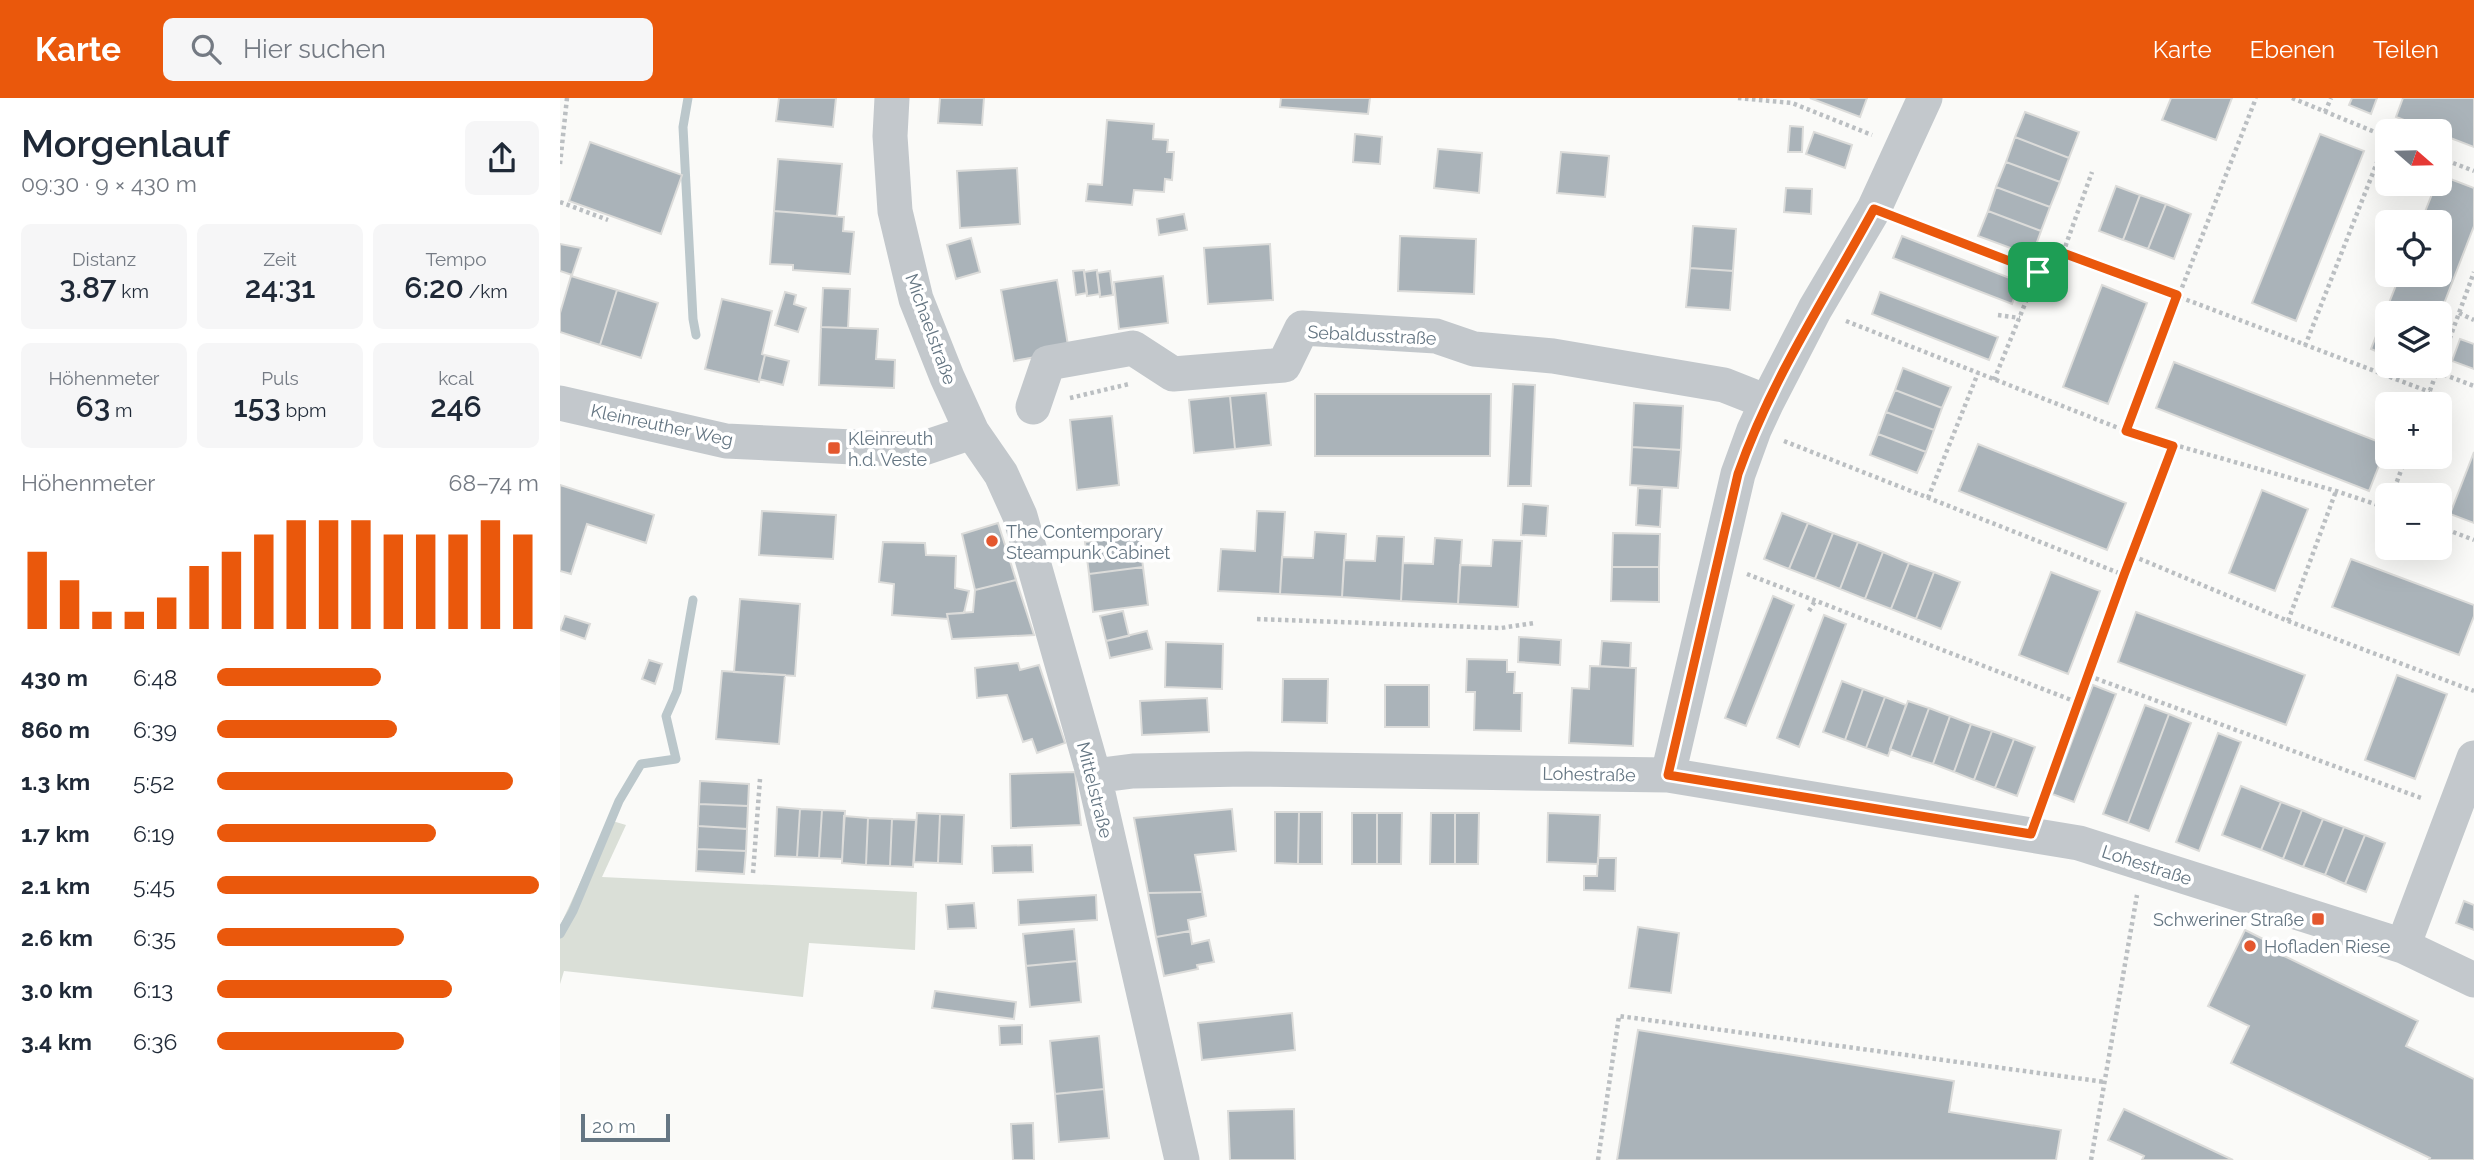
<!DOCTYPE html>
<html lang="de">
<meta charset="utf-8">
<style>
:root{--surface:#fff;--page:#f6f6f7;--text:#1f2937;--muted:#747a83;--accent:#ea580c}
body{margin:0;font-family:Raleway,sans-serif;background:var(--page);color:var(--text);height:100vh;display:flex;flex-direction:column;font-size:26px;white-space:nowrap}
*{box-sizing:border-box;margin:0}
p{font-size:23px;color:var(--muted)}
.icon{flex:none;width:38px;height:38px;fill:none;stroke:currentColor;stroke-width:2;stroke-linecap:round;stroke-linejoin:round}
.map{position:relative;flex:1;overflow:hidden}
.details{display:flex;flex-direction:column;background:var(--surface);width:560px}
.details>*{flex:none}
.needle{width:46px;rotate:110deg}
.buttons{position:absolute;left:1815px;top:21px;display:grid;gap:14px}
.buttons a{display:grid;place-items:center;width:77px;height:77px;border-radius:10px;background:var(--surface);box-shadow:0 7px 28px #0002;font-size:35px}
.scale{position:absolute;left:21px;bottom:18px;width:89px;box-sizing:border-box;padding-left:7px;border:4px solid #657683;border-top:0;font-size:19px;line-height:24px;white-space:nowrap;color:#657683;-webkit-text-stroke:5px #fff;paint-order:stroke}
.pin{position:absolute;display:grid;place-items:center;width:60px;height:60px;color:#fff;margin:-30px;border-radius:14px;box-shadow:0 4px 10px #0006}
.round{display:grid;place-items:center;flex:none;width:74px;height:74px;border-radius:10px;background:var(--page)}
.headline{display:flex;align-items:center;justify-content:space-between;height:119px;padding:0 21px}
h1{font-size:38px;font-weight:600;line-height:52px}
.stats{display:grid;grid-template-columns:repeat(3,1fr);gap:10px;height:119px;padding:7px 21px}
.stats div{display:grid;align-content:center;border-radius:10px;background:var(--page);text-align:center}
.stats b{font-size:30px;font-weight:600}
.stats small{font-size:19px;font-weight:400}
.stats p{font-size:19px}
.chart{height:196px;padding:14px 21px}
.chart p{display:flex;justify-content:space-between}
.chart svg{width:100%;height:126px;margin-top:7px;stroke:var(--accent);stroke-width:6}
ul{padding:0 21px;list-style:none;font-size:23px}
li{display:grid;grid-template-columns:112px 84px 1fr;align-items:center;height:52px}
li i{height:18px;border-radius:9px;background:var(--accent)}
header{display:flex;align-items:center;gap:42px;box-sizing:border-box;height:98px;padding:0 35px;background:var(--accent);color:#fff}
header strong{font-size:33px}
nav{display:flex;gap:38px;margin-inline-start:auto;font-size:24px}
.search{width:490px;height:63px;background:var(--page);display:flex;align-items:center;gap:18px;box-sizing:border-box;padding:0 24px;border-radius:10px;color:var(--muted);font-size:26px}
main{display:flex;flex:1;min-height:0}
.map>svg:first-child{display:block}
.green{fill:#dadfd7}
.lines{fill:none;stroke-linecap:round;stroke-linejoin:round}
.stream{stroke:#bbc7cb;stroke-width:9}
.building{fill:#aab3b9;stroke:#dcdcda;stroke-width:2}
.path{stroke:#bbbfc2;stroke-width:4.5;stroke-dasharray:3.5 3.5;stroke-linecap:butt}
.minor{stroke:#c3c8cc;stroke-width:35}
.route-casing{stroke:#fff;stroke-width:14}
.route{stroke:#ea580c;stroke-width:9}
.poi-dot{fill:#e4572e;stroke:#fff;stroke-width:2.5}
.labels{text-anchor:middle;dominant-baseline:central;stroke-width:7;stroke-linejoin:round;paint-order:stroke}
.street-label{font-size:18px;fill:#657683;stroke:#fff}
.poi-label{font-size:18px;fill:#657683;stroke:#fff;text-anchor:start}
</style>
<header>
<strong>Karte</strong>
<div class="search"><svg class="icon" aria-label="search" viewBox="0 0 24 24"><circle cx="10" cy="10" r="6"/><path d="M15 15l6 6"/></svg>Hier suchen</div>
<nav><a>Karte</a><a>Ebenen</a><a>Teilen</a></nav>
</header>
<main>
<section class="details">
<div class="headline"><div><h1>Morgenlauf</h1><p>09:30 · 9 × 430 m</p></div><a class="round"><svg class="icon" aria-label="share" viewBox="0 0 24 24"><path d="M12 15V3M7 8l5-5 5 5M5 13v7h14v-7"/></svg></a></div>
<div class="stats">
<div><p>Distanz</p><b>3.87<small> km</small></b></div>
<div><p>Zeit</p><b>24:31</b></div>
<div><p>Tempo</p><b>6:20<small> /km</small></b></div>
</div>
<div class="stats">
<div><p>Höhenmeter</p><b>63<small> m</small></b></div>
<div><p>Puls</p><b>153<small> bpm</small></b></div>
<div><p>kcal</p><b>246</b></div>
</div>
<div class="chart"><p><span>Höhenmeter</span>68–74 m</p>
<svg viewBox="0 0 160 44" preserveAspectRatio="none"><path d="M5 44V17M15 44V27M25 44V38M35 44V38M45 44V33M55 44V22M65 44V17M75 44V11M85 44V6M95 44V6M105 44V6M115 44V11M125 44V11M135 44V11M145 44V6M155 44V11"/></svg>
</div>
<ul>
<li><b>430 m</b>6:48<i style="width:51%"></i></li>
<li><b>860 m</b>6:39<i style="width:56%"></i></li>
<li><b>1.3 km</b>5:52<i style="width:92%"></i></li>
<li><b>1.7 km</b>6:19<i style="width:68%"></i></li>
<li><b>2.1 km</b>5:45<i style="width:100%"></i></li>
<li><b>2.6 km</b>6:35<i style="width:58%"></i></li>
<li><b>3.0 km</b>6:13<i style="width:73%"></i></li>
<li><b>3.4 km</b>6:36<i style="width:58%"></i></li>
</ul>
</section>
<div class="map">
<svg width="1914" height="1062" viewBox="0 0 1914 1062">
<rect width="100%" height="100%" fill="#fafaf8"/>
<path class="green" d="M 49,722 L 66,727 L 42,779 L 357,794 L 355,852 L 249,845 L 243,899 L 4,873 L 0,886 L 0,828 Z"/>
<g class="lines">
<path class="stream" d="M 128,0 L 123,29 L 133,221 L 136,237
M 0,836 L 13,813 L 59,703 L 81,666 L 116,661 L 106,618 L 117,593 L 133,502"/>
</g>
<path class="building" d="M 219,0 L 276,0 L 273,29 L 216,23 Z
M 380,0 L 424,0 L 422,27 L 378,25 Z
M 721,0 L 810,0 L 808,16 L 720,9 Z
M 1250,0 L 1307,0 L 1300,19 Z
M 1611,0 L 1672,0 L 1656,42 L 1602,22 Z
M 1792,0 L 1817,0 L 1811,16 L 1789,7 Z
M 1843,0 L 1914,0 L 1914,49 L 1880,36 L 1880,33 L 1873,33 L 1836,19 Z
M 1465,14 L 1519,34 L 1509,60 L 1455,39 Z
M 547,22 L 594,26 L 593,41 L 608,42 L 607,54 L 614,54 L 612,82 L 605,81 L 604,94 L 574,92 L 572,107 L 526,103 L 528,86 L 542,87 Z
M 1230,28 L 1243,29 L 1242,54 L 1228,54 Z
M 1254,34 L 1292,47 L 1285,70 L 1246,56 Z
M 795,36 L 822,39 L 820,66 L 793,64 Z
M 1760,36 L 1804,53 L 1736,223 L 1692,205 Z
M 1455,39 L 1509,60 L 1500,84 L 1446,64 Z
M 30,44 L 122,77 L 101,136 L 9,103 Z
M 878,51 L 922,55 L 919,95 L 874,90 Z
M 1001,54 L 1049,58 L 1045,99 L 997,95 Z
M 218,61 L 282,66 L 277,118 L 214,113 Z
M 1446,64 L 1500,84 L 1490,109 L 1436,89 Z
M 457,70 L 460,126 L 400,130 L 397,73 Z
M 1880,77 L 1914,90 L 1914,128 L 1880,216 L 1827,215 L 1827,258 L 1811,251 L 1840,177 L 1880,177 L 1880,124 L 1861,124 L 1876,86 L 1880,86 Z
M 1556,88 L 1580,97 L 1563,142 L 1539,133 Z
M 1436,89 L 1490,109 L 1481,133 L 1428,113 Z
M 1226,90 L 1252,91 L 1251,116 L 1224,114 Z
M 1580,97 L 1606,106 L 1588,151 L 1563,142 Z
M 1606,106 L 1631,116 L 1614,161 L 1588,151 Z
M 214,113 L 284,119 L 283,133 L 294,134 L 290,176 L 233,172 L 233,167 L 210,166 Z
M 1428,113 L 1481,133 L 1472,158 L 1418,138 Z
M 624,116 L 627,132 L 599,137 L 597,121 Z
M 1133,128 L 1176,131 L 1173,173 L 1130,170 Z
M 840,138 L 916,141 L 914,196 L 838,193 Z
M 1342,138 L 1460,184 L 1452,206 L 1333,160 Z
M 411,140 L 420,174 L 396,181 L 387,147 Z
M 0,146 L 21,150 L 12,177 L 0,173 Z
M 710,146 L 713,202 L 648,206 L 644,150 Z
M 1130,170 L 1173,173 L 1170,212 L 1126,209 Z
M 524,172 L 527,195 L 516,197 L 513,173 Z
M 537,172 L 540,196 L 527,198 L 524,174 Z
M 550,173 L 553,197 L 540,199 L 537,175 Z
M 11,178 L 57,192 L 40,247 L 0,234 L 0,215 Z
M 603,178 L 608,225 L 559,231 L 554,184 Z
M 497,182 L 509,253 L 454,263 L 441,192 Z
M 1542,187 L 1587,205 L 1548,306 L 1503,289 Z
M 263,190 L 290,191 L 288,230 L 261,229 Z
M 57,192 L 98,205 L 81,260 L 40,247 Z
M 225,194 L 236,197 L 234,206 L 246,210 L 238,234 L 215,227 Z
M 1320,194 L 1438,239 L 1429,262 L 1312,216 Z
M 162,201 L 212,213 L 202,256 L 205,257 L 199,284 L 145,271 Z
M 261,229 L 318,231 L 316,261 L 335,262 L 334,290 L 259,287 Z
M 1900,241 L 1914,246 L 1914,271 L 1892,263 Z
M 205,257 L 229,263 L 223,287 L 199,281 Z
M 1614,264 L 1827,347 L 1809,393 L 1596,310 Z
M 1343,270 L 1391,289 L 1382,310 L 1335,292 Z
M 953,286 L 975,287 L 971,388 L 948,388 Z
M 1335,292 L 1382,310 L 1374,332 L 1326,314 Z
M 706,295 L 711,347 L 675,351 L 670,298 Z
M 755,296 L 931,296 L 930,358 L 755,358 Z
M 670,298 L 675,351 L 634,355 L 629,302 Z
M 1074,305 L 1123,308 L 1121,352 L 1072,349 Z
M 1326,314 L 1374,332 L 1366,354 L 1318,336 Z
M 552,318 L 559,387 L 517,392 L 510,322 Z
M 1318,336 L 1366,354 L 1357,375 L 1310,357 Z
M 1418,346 L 1566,405 L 1547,452 L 1399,393 Z
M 1072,349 L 1121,352 L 1118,390 L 1070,387 Z
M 1914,354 L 1914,425 L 1890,416 Z
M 0,387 L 94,417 L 86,445 L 27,426 L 11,476 L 0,473 Z
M 1078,390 L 1102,391 L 1100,429 L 1076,427 Z
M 1702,392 L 1748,411 L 1715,493 L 1669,475 Z
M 963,406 L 988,408 L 986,438 L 961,437 Z
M 202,413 L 276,417 L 273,461 L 199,457 Z
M 697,413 L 725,414 L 720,496 L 658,493 L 661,451 L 695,453 Z
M 1222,415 L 1248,425 L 1229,471 L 1204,461 Z
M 438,425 L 456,482 L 415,492 L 402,436 Z
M 1248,425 L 1273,435 L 1255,481 L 1229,471 Z
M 755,434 L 786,436 L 782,499 L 720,496 L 722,459 L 753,460 Z
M 1053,435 L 1100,436 L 1099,469 L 1052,469 Z
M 1273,435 L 1298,444 L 1280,491 L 1255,481 Z
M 579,437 L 583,469 L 529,476 L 525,444 Z
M 817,438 L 844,439 L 841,503 L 782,499 L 784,462 L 815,463 Z
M 875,440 L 902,442 L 898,506 L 841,503 L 843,465 L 873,466 Z
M 933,442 L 962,443 L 958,509 L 898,506 L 900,467 L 931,468 Z
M 323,444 L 365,445 L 366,457 L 396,458 L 395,490 L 409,493 L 404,515 L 387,516 L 388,521 L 332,517 L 334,486 L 319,484 Z
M 1298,444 L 1323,454 L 1305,501 L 1280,491 Z
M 1323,454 L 1349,465 L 1331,511 L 1305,501 Z
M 1791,461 L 1914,507 L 1914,518 L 1899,557 L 1772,509 Z
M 1349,465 L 1374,474 L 1356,521 L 1331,511 Z
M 583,469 L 588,507 L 533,514 L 529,476 Z
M 1052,469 L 1099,469 L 1099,504 L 1051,503 Z
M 1374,474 L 1400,484 L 1381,531 L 1356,521 Z
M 1491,474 L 1540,493 L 1508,576 L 1459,557 Z
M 456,482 L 474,537 L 392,541 L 387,516 L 413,514 L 415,492 Z
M 1213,498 L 1234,507 L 1186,628 L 1165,620 Z
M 180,501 L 240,506 L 235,578 L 174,574 Z
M 563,513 L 569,538 L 546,543 L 540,518 Z
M 1576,514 L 1745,577 L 1726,627 L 1558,564 Z
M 1264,517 L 1286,526 L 1239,649 L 1217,640 Z
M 5,518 L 30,526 L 25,541 L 0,532 Z
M 587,533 L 592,551 L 550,560 L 546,543 Z
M 959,539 L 1001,542 L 1000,567 L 958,564 Z
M 1042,543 L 1071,545 L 1070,570 L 1040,568 Z
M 606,544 L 663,546 L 662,591 L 605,589 Z
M 907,561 L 947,562 L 947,574 L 955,574 L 954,595 L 962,595 L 961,633 L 914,632 L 915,594 L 906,594 Z
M 89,562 L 102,566 L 95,586 L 82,581 Z
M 458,565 L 460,572 L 479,567 L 505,645 L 477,655 L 472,641 L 463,644 L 447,597 L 417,600 L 415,570 Z
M 1030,568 L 1076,570 L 1073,648 L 1009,645 L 1012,590 L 1029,591 Z
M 162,573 L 225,577 L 219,646 L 156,641 Z
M 1837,577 L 1887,596 L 1855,681 L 1805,662 Z
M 723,581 L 768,581 L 767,625 L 722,624 Z
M 1282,583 L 1303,591 L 1285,642 L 1263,634 Z
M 825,587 L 869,587 L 869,629 L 825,629 Z
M 1533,587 L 1556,596 L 1514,704 L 1492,696 Z
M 1303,591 L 1325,599 L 1306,650 L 1285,642 Z
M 1325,599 L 1346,607 L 1328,658 L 1306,650 Z
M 647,600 L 649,634 L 582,637 L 580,603 Z
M 1348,603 L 1369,610 L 1351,659 L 1330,651 Z
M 1585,607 L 1609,616 L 1568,725 L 1543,716 Z
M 1369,610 L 1390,618 L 1373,666 L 1351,659 Z
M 1609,616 L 1631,625 L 1589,733 L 1568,725 Z
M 1390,618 L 1411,626 L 1394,674 L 1373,666 Z
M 1411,626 L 1432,633 L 1414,682 L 1394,674 Z
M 1432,633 L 1454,641 L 1435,690 L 1414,682 Z
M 1658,635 L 1681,644 L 1639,753 L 1616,744 Z
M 1454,641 L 1475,649 L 1457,698 L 1435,690 Z
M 515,674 L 521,727 L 451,730 L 450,676 Z
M 140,683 L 189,686 L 188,708 L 139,706 Z
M 1681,688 L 1721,704 L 1701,752 L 1662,737 Z
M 1721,704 L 1742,712 L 1723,761 L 1701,752 Z
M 139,706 L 188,708 L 187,731 L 138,728 Z
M 217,709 L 240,711 L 237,759 L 215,758 Z
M 240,711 L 262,712 L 259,760 L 237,759 Z
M 672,711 L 676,753 L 635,757 L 642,794 L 588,795 L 574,720 Z
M 262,712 L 285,713 L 282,761 L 259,760 Z
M 1742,712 L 1763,721 L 1743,769 L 1723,761 Z
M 715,714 L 739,714 L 738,766 L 715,765 Z
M 739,714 L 762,714 L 762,766 L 738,766 Z
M 357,715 L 380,716 L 378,765 L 354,764 Z
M 792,715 L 817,715 L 817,766 L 792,766 Z
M 817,715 L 842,715 L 841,766 L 817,766 Z
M 871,715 L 895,715 L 895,766 L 870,766 Z
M 895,715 L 919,715 L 918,766 L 895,766 Z
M 988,715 L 1040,717 L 1038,766 L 987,764 Z
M 380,716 L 404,717 L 402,766 L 378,765 Z
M 284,718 L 308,720 L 306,767 L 282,765 Z
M 308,720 L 332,721 L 330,768 L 306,767 Z
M 332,721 L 356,722 L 353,769 L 330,768 Z
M 1763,721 L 1784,729 L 1765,777 L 1743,769 Z
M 138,728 L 187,731 L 186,753 L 137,751 Z
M 1784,729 L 1805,737 L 1785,786 L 1765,777 Z
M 1805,737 L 1825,745 L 1806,794 L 1785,786 Z
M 472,747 L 473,774 L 433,775 L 432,748 Z
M 137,751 L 186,753 L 184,776 L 136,773 Z
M 1038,760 L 1056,760 L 1055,793 L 1024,792 L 1024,778 L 1037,778 Z
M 642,794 L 646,818 L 628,822 L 630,833 L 596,839 L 588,795 Z
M 536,797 L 537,822 L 459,827 L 458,802 Z
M 1904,803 L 1914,807 L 1914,832 L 1896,825 Z
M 414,805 L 416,830 L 388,831 L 386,807 Z
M 1078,829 L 1119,835 L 1111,895 L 1069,890 Z
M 514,831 L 517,863 L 466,868 L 463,836 Z
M 1685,832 L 1725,852 L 1722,857 L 1858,923 L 1846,948 L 1914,981 L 1914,1062 L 1869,1062 L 1870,1060 L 1671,965 L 1689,928 L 1648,908 Z
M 630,833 L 632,846 L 649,842 L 654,864 L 637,867 L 638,871 L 604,878 L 596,839 Z
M 517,863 L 521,904 L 470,909 L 466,868 Z
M 375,893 L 456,904 L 454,921 L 372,910 Z
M 732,915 L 735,952 L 642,962 L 638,925 Z
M 462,927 L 462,946 L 440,947 L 439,928 Z
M 1078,932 L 1394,983 L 1389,1014 L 1501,1032 L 1496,1062 L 1057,1062 Z
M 539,938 L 544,991 L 495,996 L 490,943 Z
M 544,991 L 549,1040 L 499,1044 L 495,996 Z
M 734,1011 L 735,1062 L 670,1062 L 668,1013 Z
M 1564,1011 L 1673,1062 L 1582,1062 L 1584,1058 L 1548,1042 Z
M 473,1025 L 474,1062 L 453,1062 L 451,1026 Z"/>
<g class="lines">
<path class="path" d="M 1178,0 L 1232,5 L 1312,37
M 1732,0 L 1827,39
M 1765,14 L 1771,0
M 1880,60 L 1914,73
M 0,66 L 7,0
M 0,104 L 48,122
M 1341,122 L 1478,174
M 1503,155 L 1532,74
M 1899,215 L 1914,222
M 1438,217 L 1460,220
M 1286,223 L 1566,333 L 1776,393 L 1827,410
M 1745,248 L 1827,39
M 1880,267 L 1914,174
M 1877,274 L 1914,288
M 1434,282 L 1478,174 L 1503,155 L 1870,294
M 510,300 L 569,286
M 1865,306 L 1879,268
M 1566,333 L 1696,0
M 1224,343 L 1564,477
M 1832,397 L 1846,359
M 1368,400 L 1418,275
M 1880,429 L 1914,442
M 1573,458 L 1728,523 L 1914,593
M 1187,476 L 1519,605
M 1249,513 L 1255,503
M 697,521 L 941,530 L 974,525
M 1728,523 L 1776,393
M 1529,578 L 1864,701
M 1482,706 L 1564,477 L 1613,348
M 193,775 L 200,681
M 1038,1062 L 1059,918 L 1545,984
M 1531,1062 L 1577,797"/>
<path class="minor" d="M 332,0 L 330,38 L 335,113 L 356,201 L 387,279 L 412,334 L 441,376 L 460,418 L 534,678 L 622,1062
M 0,305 L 166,343 L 358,352 L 412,334
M 473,309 L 488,265 L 573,250 L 613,276 L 724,267 L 742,230 L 876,238 L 914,251 L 993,258 L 1164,287 L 1207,304
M 1108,677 L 1178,376 L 1194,332 L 1207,304 L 1255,211 L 1314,111 L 1365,0
M 534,678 L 573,673 L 687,671 L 1108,677 L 1519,745 L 1843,848 L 1914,882
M 1843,848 L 1914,660"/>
</g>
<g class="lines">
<g class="route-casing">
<path id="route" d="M 1314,111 L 1478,174 L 1503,155 L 1617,197 L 1566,333 L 1613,348 L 1564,477 L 1471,736 L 1108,677 L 1178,376 C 1211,282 1266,199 1314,111 Z"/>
</g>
<use href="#route" class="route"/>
</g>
<g class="poi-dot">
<rect x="267" y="343" width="14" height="14" rx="3.5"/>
<circle cx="432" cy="443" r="7"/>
<rect x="1751" y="814" width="14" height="14" rx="3.5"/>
<circle cx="1690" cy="848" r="7"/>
</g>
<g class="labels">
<g class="street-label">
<text transform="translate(371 231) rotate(70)">Michaelstraße</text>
<text transform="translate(812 237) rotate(3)">Sebaldusstraße</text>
<text transform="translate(102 327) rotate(12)">Kleinreuther Weg</text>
<text transform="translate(1029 676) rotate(1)">Lohestraße</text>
<text transform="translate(535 692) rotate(76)">Mittelstraße</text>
<text transform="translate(1587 767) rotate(18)">Lohestraße</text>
</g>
<g class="poi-label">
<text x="288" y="340">Kleinreuth<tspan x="288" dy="21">h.d. Veste</tspan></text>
<text x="446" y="433">The Contemporary<tspan x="446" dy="21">Steampunk Cabinet</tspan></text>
<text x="1744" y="821" text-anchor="end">Schweriner Straße</text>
<text x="1704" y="848">Hofladen Riese</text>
</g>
</g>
</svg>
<div class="buttons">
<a><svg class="needle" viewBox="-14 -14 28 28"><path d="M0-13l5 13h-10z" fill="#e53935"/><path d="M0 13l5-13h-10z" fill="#747a83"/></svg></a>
<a><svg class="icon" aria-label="locate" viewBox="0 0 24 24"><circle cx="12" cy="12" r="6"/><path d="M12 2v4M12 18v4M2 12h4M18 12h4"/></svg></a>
<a><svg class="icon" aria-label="layers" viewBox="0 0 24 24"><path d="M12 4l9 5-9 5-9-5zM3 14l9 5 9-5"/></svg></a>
<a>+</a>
<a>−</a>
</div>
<div class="scale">20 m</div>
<div class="pin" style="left:1478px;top:174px;background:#1e9e55"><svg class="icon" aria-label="arrive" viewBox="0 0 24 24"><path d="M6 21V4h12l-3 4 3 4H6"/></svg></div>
</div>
</main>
